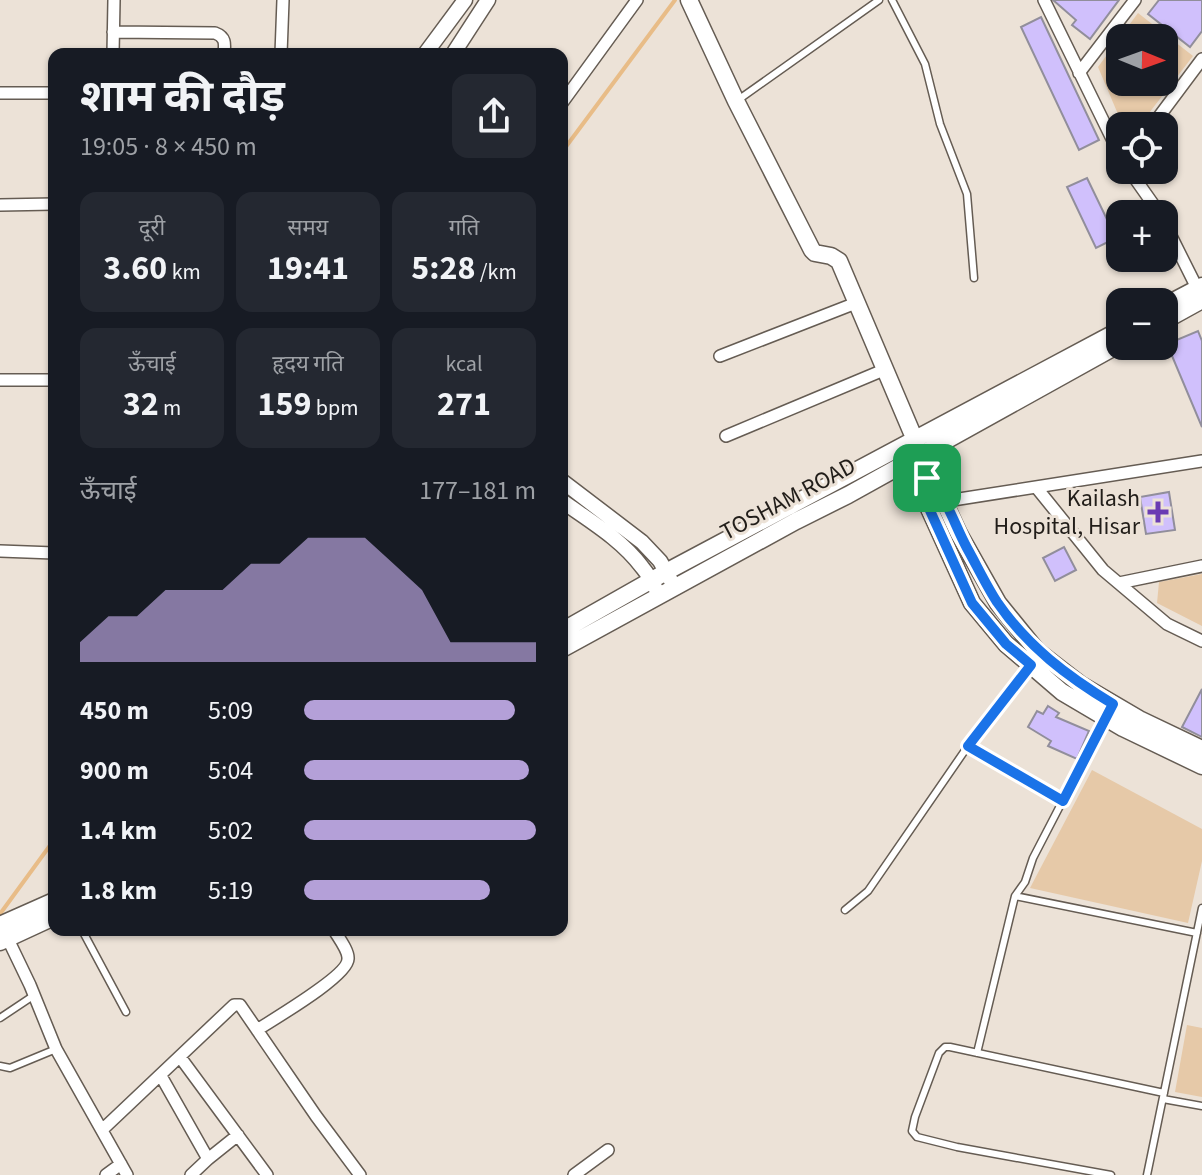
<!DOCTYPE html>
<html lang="hi">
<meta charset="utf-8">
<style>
:root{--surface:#171b24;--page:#242831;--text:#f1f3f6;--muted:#9ea1a6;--accent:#b4a0d8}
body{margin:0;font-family:"Source Sans 3","Noto Sans Devanagari",sans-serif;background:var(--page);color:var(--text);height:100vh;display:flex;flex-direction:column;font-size:30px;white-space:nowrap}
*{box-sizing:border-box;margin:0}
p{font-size:26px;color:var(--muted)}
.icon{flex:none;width:44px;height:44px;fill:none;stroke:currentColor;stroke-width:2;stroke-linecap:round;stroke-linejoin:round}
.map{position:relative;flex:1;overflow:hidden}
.panel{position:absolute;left:48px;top:48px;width:520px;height:888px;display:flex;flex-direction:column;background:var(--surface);border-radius:16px;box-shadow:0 2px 6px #0004}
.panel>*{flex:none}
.needle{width:52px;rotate:91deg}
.buttons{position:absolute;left:1106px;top:24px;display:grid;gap:16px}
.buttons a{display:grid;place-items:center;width:72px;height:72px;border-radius:16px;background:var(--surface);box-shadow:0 2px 6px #0004;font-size:40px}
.pin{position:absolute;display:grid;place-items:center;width:68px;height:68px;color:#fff;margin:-34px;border-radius:16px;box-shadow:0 4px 12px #0006}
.round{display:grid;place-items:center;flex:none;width:84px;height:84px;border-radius:16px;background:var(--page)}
.overview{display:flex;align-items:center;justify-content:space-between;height:136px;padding:0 32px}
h1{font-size:44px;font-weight:700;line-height:60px}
.metrics{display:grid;grid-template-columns:repeat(3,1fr);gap:12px;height:136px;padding:8px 32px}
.metrics div{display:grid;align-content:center;border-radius:16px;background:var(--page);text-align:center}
.metrics b{font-size:34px;font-weight:700}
.metrics small{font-size:22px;font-weight:400}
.metrics p{font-size:22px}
.chart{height:224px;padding:16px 32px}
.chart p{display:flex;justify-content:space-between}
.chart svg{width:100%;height:144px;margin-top:8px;fill:var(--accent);opacity:.7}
ul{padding:0 32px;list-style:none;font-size:26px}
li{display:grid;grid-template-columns:128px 96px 1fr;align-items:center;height:60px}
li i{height:20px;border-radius:10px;background:var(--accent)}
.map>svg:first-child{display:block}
.green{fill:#e6c9a8;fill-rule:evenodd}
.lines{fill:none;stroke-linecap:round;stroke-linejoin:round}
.stream{stroke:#e8bc87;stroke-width:4}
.building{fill:#d0c0fc;stroke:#918e9b;stroke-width:2}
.service-casing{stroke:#655c53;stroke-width:9}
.minor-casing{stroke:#655c53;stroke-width:14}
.tertiary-casing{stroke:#655c53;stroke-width:17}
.secondary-casing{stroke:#655c53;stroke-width:19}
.service{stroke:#fff;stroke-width:6}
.minor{stroke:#fff;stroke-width:11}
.tertiary{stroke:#fff;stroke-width:14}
.secondary{stroke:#fff;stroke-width:16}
.route-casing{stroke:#fff;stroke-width:16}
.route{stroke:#1a73e8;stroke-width:10}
.poi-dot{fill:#6a3bb3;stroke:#ece2d7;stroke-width:3}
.labels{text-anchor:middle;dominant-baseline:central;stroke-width:6;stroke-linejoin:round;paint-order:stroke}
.poi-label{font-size:24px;fill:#211d19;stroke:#ece2d7;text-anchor:end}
.street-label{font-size:24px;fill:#211d19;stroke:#ece2d7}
</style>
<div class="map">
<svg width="1202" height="1175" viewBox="0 0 1202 1175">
<rect width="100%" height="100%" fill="#ece2d7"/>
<path class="green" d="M 1138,13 L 1193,56 L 1139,126 L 1123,126 L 1098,67 ZM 1120,38 L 1164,38 L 1164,82 L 1120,82 Z
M 1202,574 L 1202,626 L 1157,603 L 1159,582 Z
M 1092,770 L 1202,829 L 1202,861 L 1188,923 L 1030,888 Z
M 1187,1025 L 1202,1028 L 1202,1097 L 1175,1092 Z"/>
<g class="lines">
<path class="stream" d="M 562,152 L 675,0
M 0,914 L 54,840"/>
</g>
<path class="building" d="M 1053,0 L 1119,0 L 1090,39 L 1072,25 L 1076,20 Z
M 1159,0 L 1202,0 L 1202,31 L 1190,47 L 1148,14 Z
M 1041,17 L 1099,140 L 1079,150 L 1021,27 Z
M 1087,178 L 1116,238 L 1096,248 L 1067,187 Z
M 1198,331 L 1202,341 L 1202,427 L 1167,344 Z
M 1169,492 L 1175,530 L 1146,534 L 1140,497 Z
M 1064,547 L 1076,570 L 1055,581 L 1043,558 Z
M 1202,689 L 1202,737 L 1182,727 Z
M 1048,706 L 1059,713 L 1056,717 L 1089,731 L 1077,759 L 1048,746 L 1051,741 L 1028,727 L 1037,711 L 1043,714 Z"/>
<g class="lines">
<g class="service-casing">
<path id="service" d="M 892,0 L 925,64 L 940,124 L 967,194 L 974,278
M 738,100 L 879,0
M 968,746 L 1063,801
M 1015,896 L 1197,933
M 845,910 L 868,891 L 968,746 L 1028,668
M 82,930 L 126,1012
M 0,1018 L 33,996
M 977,1053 L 1015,896 L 1025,882 L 1033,858 L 1104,721
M 0,1066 L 10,1068 L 56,1049
M 1163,1099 L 1202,1106
M 1111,1175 L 957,1147 L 917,1137 L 912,1131 L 915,1117 L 939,1053 L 945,1047 L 950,1047 L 1164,1093
M 1147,1175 L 1202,908"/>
</g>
<g class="minor-casing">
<path id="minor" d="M 1044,0 L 1120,155
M 113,32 L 215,33 C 226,37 225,44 224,54
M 113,54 L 114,0
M 281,54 L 283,0
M 1079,73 L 1135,0
M 0,93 L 54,93
M 562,103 L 637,0
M 1152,126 L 1202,59
M 1129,170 L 1160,214
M 0,205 L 54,204
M 1164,222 L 1197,288
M 720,356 L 856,303
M 0,380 L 54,380
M 726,436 L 886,369
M 1036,487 L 1103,570 L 1167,624 L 1202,641
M 940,502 L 1202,461
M 0,551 L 54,553
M 1119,583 L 1202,566
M 5,933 L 30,985 L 56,1049 L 127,1175
M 257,1030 C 272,1020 348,976 348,959 C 349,951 338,937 334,930
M 180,1057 L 267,1175
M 161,1076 L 208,1159
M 102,1130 L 234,1005 L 240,1005 L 316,1116 L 360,1175
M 106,1175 L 121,1164
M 191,1175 L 208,1159 L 238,1135
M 574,1175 L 608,1150"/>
</g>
<g class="tertiary-casing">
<path id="tertiary" d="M 425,54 L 465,0
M 453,54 L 488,0
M 562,481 L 642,542 L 660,561 L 674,586
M 562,501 C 590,521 621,539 642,567 C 649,575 654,585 659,595"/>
</g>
<g class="secondary-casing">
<path id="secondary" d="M 689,0 L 736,101 L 812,250 L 815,253 L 831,256 L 839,261 L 915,440 L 927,478 L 925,492 L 927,504 L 972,603 L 1006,644 L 1062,692 L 1123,728 L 1202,766
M 1164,306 L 1202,286
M 1164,321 L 1202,300
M 927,478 L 938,489 L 959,534 L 998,603 L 1037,651 L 1081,685 L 1139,719 L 1202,749
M 562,631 L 666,572 L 1120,330
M 562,649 L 796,521 L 848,495 L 1120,344
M 0,925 L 54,901
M 0,942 L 54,917"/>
</g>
<use href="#service" class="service"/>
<use href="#minor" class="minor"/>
<use href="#tertiary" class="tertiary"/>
<use href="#secondary" class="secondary"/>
</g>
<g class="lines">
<g class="route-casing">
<path id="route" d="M 927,478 C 947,497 954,524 967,548 C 977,566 986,585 997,602 C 1027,646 1068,677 1113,704 L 1063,801 L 968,746 L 1031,665 L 1006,644 L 972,603 L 927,504 L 925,492 Z"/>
</g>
<use href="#route" class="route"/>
</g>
<path class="poi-dot" d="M1154 500h8v8h8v8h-8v8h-8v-8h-8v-8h8z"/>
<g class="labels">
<g class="poi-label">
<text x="1140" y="498">Kailash<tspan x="1140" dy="28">Hospital, Hisar</tspan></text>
</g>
<g class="street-label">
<text transform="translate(788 499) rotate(-28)">TOSHAM ROAD</text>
</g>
</g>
</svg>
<div class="buttons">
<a><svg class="needle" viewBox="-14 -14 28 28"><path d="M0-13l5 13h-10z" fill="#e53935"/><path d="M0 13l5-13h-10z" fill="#9ea1a6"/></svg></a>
<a><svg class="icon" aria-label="locate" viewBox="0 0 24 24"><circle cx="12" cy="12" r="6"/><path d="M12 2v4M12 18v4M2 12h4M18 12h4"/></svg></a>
<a>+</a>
<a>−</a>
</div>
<div class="pin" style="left:927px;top:478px;background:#1e9e55"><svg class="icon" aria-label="arrive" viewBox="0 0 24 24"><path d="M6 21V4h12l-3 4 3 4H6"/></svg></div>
<section class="panel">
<div class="overview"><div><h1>शाम की दौड़</h1><p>19:05 · 8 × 450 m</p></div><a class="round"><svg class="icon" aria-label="share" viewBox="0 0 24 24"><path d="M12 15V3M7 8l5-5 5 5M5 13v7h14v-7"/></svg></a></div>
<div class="metrics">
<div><p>दूरी</p><b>3.60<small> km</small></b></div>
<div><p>समय</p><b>19:41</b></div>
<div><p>गति</p><b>5:28<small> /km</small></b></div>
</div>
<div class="metrics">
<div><p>ऊँचाई</p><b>32<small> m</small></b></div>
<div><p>हृदय गति</p><b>159<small> bpm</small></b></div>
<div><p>kcal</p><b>271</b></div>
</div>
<div class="chart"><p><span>ऊँचाई</span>177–181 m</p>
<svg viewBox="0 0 160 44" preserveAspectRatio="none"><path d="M0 44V38L10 30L20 30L30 22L40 22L50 22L60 14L70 14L80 6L90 6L100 6L110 14L120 22L130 38L140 38L150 38L160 38V44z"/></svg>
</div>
<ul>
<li><b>450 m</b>5:09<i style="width:91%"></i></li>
<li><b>900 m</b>5:04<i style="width:97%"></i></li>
<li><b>1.4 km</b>5:02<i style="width:100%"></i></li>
<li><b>1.8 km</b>5:19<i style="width:80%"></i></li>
</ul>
</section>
</div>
